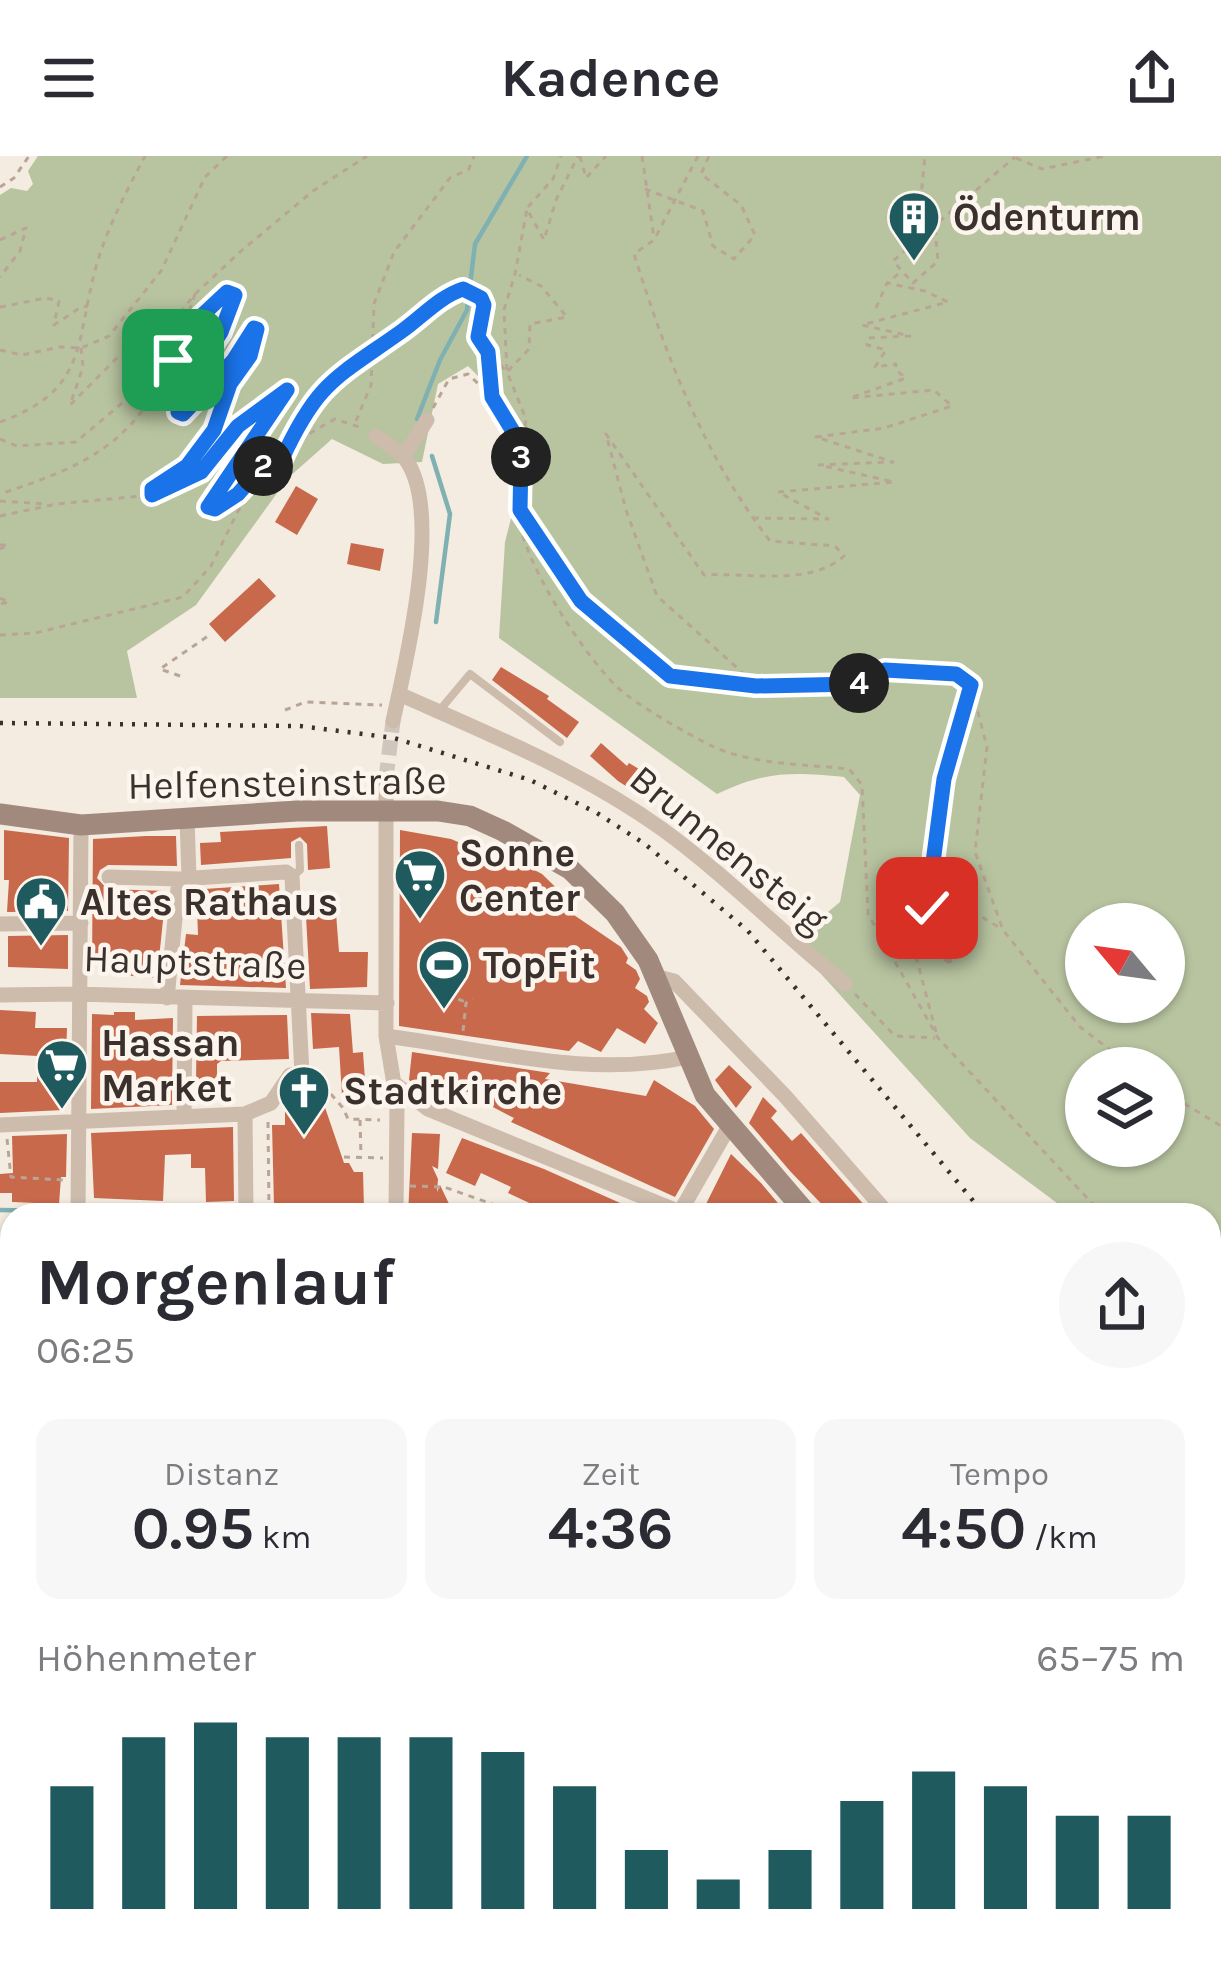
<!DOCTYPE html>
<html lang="de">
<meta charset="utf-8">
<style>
:root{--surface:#fff;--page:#f7f7f7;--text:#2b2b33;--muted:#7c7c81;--accent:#1f5a5e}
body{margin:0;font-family:Karla,sans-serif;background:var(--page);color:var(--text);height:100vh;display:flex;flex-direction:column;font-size:45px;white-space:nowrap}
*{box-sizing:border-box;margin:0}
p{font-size:39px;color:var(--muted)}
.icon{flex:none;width:66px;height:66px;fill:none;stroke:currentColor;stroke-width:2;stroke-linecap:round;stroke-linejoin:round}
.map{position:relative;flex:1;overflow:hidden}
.side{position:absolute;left:0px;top:1047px;width:1221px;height:771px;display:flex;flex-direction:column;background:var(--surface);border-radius:36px 36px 0 0;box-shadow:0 3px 9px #0004}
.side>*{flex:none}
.needle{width:78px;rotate:299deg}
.tools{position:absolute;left:1065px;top:747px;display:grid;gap:24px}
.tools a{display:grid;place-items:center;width:120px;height:120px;border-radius:50%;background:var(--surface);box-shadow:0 3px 9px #0004;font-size:60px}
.pin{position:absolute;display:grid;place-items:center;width:102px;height:102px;color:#fff;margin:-51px;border-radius:24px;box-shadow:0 6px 18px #0006}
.km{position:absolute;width:60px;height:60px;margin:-30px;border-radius:50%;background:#222;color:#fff;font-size:33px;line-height:60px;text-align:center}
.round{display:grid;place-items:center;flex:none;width:126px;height:126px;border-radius:63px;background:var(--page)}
.headline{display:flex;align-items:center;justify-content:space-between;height:204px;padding:0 36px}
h1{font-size:66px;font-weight:700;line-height:90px}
.stats{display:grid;grid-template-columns:repeat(3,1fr);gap:18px;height:204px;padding:12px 36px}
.stats div{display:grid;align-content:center;border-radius:24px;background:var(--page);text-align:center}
.stats b{font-size:60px;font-weight:700}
.stats small{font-size:33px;font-weight:400}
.stats p{font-size:33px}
.chart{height:336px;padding:24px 36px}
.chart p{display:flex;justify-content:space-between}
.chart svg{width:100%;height:216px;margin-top:12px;stroke:var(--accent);stroke-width:6}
header{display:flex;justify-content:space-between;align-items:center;height:156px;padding:0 36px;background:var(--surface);font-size:54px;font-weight:700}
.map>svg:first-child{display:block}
.green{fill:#b8c4a0;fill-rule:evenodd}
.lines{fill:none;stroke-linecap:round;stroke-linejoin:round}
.stream{stroke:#7fb0b2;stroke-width:4.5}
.building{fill:#c8694b}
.street-tunnel{stroke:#cfc6bd;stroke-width:15;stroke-dasharray:15 8;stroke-linecap:butt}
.path{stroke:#b9a596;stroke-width:3;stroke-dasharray:6 6;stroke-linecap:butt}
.lane{stroke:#cdbbac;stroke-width:8}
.street{stroke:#cdbbac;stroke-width:15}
.secondary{stroke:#a18a7d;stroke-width:21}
.primary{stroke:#7d675c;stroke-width:24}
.rail{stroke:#3b302b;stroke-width:4.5;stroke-dasharray:3 9;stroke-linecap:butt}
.route-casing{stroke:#fff;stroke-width:24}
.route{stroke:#1a73e8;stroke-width:15}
.labels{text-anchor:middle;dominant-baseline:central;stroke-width:9;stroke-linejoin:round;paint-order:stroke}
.poi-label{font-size:39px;font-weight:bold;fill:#3b302b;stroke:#fbf5ee;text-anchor:start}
.street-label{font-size:39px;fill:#3b302b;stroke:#fbf5ee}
</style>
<header><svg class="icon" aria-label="menu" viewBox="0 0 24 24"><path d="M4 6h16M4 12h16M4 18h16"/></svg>Kadence<svg class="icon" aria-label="share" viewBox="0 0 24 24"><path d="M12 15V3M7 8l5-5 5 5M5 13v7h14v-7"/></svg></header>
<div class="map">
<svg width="1221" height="1817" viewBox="0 0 1221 1817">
<rect width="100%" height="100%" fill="#f4ebe1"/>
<path class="green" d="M 38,0 L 1221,0 L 1221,1170 L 1209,1161 L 1209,1059 L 1073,1059 L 970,982 L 792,786 L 840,746 L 860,639 L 844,621 C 792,616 765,615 717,638 L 499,482 L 505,386 L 527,300 L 503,245 L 468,210 L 438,228 L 422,306 L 383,308 L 332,283 L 288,322 L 196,449 L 127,495 L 137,542 L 0,542 L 0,39 L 11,32 L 27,35 L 33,28 L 28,15 ZM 1086,768 L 1164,768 L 1164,846 L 1086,846 ZM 1086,912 L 1164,912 L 1164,990 L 1086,990 Z
M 214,1806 L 831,1806 L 823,1817 L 211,1817 Z"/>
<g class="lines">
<path class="stream" d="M 417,263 L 440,204 L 467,154 L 475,88 L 527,0
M 432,300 L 450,358 L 436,466
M 0,1054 L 59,1055
M 90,1056 L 125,1059
M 483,1059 L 499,1059
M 1209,1692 L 1221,1693"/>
</g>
<path class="building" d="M 296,330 L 318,343 L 297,379 L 275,366 Z
M 351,387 L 384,393 L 380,415 L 347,408 Z
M 259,422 L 276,440 L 225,486 L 209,468 Z
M 501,511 L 549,540 L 547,543 L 579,566 L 567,582 L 492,524 Z
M 601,587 L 627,610 L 629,607 L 662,627 L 651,646 L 618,625 L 590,600 Z
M 327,670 L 330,712 L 308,714 L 307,688 L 300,681 L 291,686 L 291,702 L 201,709 L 200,687 L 221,686 L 220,676 Z
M 4,674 L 69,682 L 68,755 L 7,756 L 9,724 L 4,724 Z
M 400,674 L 451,683 L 507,707 L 511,702 L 542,718 L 576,751 L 571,757 L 621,791 L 628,802 L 626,807 L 636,814 L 640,823 L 635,832 L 647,840 L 649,846 L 644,853 L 658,867 L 645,888 L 617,872 L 601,896 L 578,885 L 569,895 L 399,870 Z
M 146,680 L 176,680 L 177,710 L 108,709 L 100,714 L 97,722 L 107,733 L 166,735 L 157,822 L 122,819 L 122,811 L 92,808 L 93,683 Z
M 279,728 L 286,832 L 180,829 L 186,778 L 198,779 L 197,751 L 188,751 L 190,734 Z
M 336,757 L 339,796 L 368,796 L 367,831 L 310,833 L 306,760 Z
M 68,779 L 68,813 L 8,811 L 8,780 Z
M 0,854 L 36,856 L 35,872 L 67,872 L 64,954 L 0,957 L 0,926 L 37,926 L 38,900 L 0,898 Z
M 114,856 L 135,856 L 135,864 L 173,862 L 172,949 L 91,953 L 92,858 L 114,859 Z
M 311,857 L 350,858 L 353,897 L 363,896 L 366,938 L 342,940 L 339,891 L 313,893 Z
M 287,859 L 289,903 L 221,905 L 217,908 L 217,923 L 196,924 L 197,860 Z
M 412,896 L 550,917 L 545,923 L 646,940 L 654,924 L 695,950 L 714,973 L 675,1041 L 511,966 L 514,962 L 489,949 L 491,942 L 441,929 L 440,934 L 416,929 L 409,924 Z
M 729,909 L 752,931 L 736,952 L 715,924 Z
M 312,924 L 316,925 L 344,1007 L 349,1007 L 354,1016 L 363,1016 L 364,1052 L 318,1050 L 318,1059 L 293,1059 L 293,1050 L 274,1050 L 272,969 L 285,969 L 285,948 L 297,930 Z
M 763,941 L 777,955 L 771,962 L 792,985 L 801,977 L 873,1059 L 832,1059 L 790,1015 L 749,967 Z
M 233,971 L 234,1045 L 206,1046 L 205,1012 L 191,1012 L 191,998 L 165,999 L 163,1045 L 94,1042 L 91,977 Z
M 412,977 L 440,978 L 438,1013 L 432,1010 L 438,1023 L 437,1036 L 440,1029 L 451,1052 L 447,1059 L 408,1059 Z
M 67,978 L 66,1021 L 61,1021 L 59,1048 L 12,1046 L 12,1037 L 0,1037 L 0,1018 L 13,1017 L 12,980 Z
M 462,982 L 544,1013 L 647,1059 L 555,1059 L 508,1037 L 511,1031 L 481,1017 L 475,1030 L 446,1017 Z
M 731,998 L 761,1027 L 788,1059 L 713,1059 L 703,1054 Z
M 0,1161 L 12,1161 L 12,1309 L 0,1308 Z"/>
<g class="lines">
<path class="street-tunnel" d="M 386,622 L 393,565"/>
<path class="path" d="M 580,0 L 586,22 L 606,0
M 642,0 L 654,82
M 698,0 L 654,84 L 634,98 C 666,200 704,300 770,385 L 835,390 L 844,400 C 810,431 747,416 704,419 L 606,278 L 626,354 L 657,440 L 755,528
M 1016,2 L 1042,13 L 1105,0
M 0,31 L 14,22 L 29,0
M 645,33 L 703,55 L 713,90 L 734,103 L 755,79 L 741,49 L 701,18 L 709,0
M 528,51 L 553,23 L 561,0
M 935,73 L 938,105 L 913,127 L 893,105 L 1015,1
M 917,81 L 925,0
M 0,84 L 26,72 L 20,95 L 0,121
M 195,138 L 173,204 L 197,165 L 227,136 L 235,139 L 235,147 L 192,220 L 178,256 L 183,258 C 210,231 234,204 254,172 L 257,173 L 250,200 L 229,228 L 214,275 L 187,310 L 152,333 L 152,339 L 201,316 L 238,270 L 287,234 L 208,351 L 215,353 L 238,338 L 268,304 L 282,303 L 299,265 L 322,233 L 444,139 L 463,133 L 481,142 L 484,149 L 478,181 L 488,196
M 0,151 L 46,142 L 59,145 L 54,169 L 81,151 L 88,150
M 876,152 L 887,127
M 81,192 L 83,211 L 70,249 L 118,201 L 173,166 L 195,138 L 240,96 L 313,35 L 367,0
M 0,194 L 22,199 L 60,191 L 81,192 L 109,180 L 161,115 L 205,21 L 227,0
M 508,215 L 529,193 L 530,168 L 567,161 L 541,130 L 519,119
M 492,238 L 488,196 L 506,215
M 433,252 L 449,223 L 468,218 L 492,241 L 517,282 L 521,302 L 520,354 L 581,445 L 670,520 L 756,529 L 857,528 L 885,514 L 956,518 L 971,529 L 987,591 L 975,696 L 1003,774 L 1080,871 L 1134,912
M 356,265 L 371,229 L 374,148 L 394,96 L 450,22 L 469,13 L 474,0
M 0,266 C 89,234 75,186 96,111 C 107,72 126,36 145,0
M 0,283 L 17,290 L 76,286 L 173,204 C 131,290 87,309 0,338
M 522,294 L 526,263 L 507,216 L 504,154 L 515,118 L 527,53 L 544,84 L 556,44 L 578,0
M 0,345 L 46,348
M 519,356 C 518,400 584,499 617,531 C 635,548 689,579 712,590 C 752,609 805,608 849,613 L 862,629 L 868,758 L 938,882 L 1103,1059
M 0,360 L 56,348 L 152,339
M 753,362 L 828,363 L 778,336 L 894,326 L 819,309 L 893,306 L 816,281 L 884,272 L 952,250 L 934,234 L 850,242 L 906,222 L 896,214 L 896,208 L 875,211 L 886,194 L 867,189 L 868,182 L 910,180 L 862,169 L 948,146 L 925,135 L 887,127 L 902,115
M 0,389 L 8,389 L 0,393
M 0,442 L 9,446 L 0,448
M 0,479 L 35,477 L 183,441 L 211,410 L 238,355 L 282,303 L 312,276 L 335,263 L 362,272
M 180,520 L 160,513 L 211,478
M 285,554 L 305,546 L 382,549
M 928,753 L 969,791 L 957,746 L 1000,772
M 855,838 L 895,880 L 935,882
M 450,844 L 451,840 L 465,846
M 463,875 L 466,847 L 473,843
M 936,876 L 910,778 L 952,809 L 927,752 L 944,623 L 970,533
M 315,920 L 343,952 L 348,963 L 380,964
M 1164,935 L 1221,970
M 360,964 L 361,1000
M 268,966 L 269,1052
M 7,983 L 11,1021 L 64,1024
M 344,1001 L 383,1002
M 410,1030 L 444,1031 L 523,1059
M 260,1051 L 286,1059
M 1209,1141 L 1221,1149
M 113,1806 L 134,1817
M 181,1806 L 183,1817
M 445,1806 L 446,1817
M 199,1817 L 204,1806"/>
<path class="lane" d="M 439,555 L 470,518 L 560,586
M 294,719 L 300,714 L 299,689
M 703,1806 L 707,1806"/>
<path class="street" d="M 376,280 C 386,287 399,294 406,304 C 443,356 406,505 393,565
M 404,300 L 427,264
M 399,538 C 489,578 581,615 662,673 C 727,720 783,778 845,828
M 386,622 L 386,880 L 397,946 L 396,1059
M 187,662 L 189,722
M 0,768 L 81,767
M 654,820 L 674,825 L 785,940 L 889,1059
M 0,839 L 77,838 L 387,847
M 167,842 L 179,723
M 386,880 C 487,893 586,923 688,901
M 394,927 L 428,953 L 687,1059
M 245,958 L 246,1059
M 184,961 L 185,843
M 0,969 L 245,958 L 271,947 L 290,919 L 302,918 L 292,720 L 286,716 L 179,723 L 109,721
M 680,1056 L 731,967
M 78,1059 L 81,669
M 0,1321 L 12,1321
M 1209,1485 L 1221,1478
M 0,1685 L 1,1686
M 1209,1702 L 1221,1703
M 960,1806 L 975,1817"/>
<path class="secondary" d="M 0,658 L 81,669 L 297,655 L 438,655 L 470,660 L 503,675 L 570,713 L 615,757 L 648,804 L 705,939 L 808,1059
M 1209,1396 L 1221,1404"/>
<path class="primary" d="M 0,1122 L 12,1122
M 1209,1560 L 1221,1568"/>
<path class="rail" d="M 0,567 L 300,570 L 394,582 L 530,624 L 597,657 L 645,688 L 748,775 L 985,1059
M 1209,1245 L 1221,1252"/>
</g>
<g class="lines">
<g class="route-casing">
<path id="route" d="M 173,204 L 196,165 L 227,136 L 235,139 L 221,176 L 192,220 L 178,256 L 183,258 L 233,205 L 254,172 L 257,173 L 250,200 L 230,228 L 214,274 L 187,310 L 152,333 L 152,339 L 201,316 L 238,270 L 287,234 L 208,351 L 215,353 L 238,338 L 268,304 L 282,303 C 318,225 336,222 402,175 C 423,160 439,141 463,133 L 481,142 L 484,149 L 478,181 L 488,196 L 492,241 L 517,282 L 521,302 L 520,354 L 581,445 L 670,520 L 756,530 L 857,528 L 885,514 L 956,518 L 971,529 L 944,623 L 927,752"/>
</g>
<use href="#route" class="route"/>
</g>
<defs>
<g id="building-pin" transform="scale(2.7)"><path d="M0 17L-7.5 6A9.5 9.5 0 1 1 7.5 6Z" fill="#1f5a5e" stroke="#fbf5ee"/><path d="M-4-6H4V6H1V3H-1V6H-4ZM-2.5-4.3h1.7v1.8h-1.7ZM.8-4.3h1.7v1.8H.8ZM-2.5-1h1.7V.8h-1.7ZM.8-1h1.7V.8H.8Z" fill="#fff"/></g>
<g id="supermarket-pin" transform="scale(2.7)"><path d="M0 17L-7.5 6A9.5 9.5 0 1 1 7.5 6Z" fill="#1f5a5e" stroke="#fbf5ee"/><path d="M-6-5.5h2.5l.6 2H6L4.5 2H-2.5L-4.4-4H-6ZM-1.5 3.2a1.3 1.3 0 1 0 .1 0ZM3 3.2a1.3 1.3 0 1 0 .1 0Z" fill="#fff"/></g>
<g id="civic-pin" transform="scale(2.7)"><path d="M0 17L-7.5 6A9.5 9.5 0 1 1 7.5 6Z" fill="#1f5a5e" stroke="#fbf5ee"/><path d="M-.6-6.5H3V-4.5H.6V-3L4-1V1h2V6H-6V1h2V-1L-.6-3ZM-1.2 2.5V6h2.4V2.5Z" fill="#fff"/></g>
<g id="stadium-pin" transform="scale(2.7)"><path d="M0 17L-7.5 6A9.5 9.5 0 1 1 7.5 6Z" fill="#1f5a5e" stroke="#fbf5ee"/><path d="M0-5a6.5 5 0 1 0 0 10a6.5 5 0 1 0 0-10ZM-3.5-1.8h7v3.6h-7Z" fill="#fff"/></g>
<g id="church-pin" transform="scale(2.7)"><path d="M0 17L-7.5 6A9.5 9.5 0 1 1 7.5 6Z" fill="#1f5a5e" stroke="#fbf5ee"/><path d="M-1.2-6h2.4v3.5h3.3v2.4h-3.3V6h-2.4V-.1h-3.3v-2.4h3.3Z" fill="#fff"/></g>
</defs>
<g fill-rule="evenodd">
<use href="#building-pin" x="914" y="61"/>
<use href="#supermarket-pin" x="420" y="719"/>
<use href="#civic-pin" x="41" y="746"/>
<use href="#stadium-pin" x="444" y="809"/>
<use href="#supermarket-pin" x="62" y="909"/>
<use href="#church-pin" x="304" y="935"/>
</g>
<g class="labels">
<g class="poi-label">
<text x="953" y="61">Ödenturm</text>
<text x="459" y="697">Sonne<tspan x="459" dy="45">Center</tspan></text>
<text x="80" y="746">Altes Rathaus</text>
<text x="483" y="809">TopFit</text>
<text x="101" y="887">Hassan<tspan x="101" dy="45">Market</tspan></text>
<text x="343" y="935">Stadtkirche</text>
</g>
<g class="street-label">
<text transform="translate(287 627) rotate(-1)">Helfensteinstraße</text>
<text transform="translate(729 693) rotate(39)">Brunnensteig</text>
<text transform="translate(195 806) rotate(2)">Hauptstraße</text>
</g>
</g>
</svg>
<div class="tools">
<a><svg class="needle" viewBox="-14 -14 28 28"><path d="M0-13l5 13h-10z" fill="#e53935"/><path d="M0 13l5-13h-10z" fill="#7c7c81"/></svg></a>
<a><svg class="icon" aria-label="layers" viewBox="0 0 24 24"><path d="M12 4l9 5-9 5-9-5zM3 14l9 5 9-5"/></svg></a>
</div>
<div class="pin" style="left:173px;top:204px;background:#1e9e55"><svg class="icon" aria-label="arrive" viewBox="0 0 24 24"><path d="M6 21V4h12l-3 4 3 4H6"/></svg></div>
<div class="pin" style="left:927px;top:752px;background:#d93025"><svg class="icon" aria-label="check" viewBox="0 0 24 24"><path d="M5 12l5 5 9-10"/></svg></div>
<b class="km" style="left:263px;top:310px">2</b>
<b class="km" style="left:521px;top:301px">3</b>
<b class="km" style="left:859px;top:527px">4</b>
<section class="side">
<div class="headline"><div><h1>Morgenlauf</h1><p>06:25</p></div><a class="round"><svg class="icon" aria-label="share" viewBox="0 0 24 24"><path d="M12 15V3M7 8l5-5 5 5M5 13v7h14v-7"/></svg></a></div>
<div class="stats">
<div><p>Distanz</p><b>0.95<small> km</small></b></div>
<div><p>Zeit</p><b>4:36</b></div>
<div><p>Tempo</p><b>4:50<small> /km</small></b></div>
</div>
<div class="chart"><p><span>Höhenmeter</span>65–75 m</p>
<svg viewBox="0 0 160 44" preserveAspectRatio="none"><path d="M5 44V19M15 44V9M25 44V6M35 44V9M45 44V9M55 44V9M65 44V12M75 44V19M85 44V32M95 44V38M105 44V32M115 44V22M125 44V16M135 44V19M145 44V25M155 44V25"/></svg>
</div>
</section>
</div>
